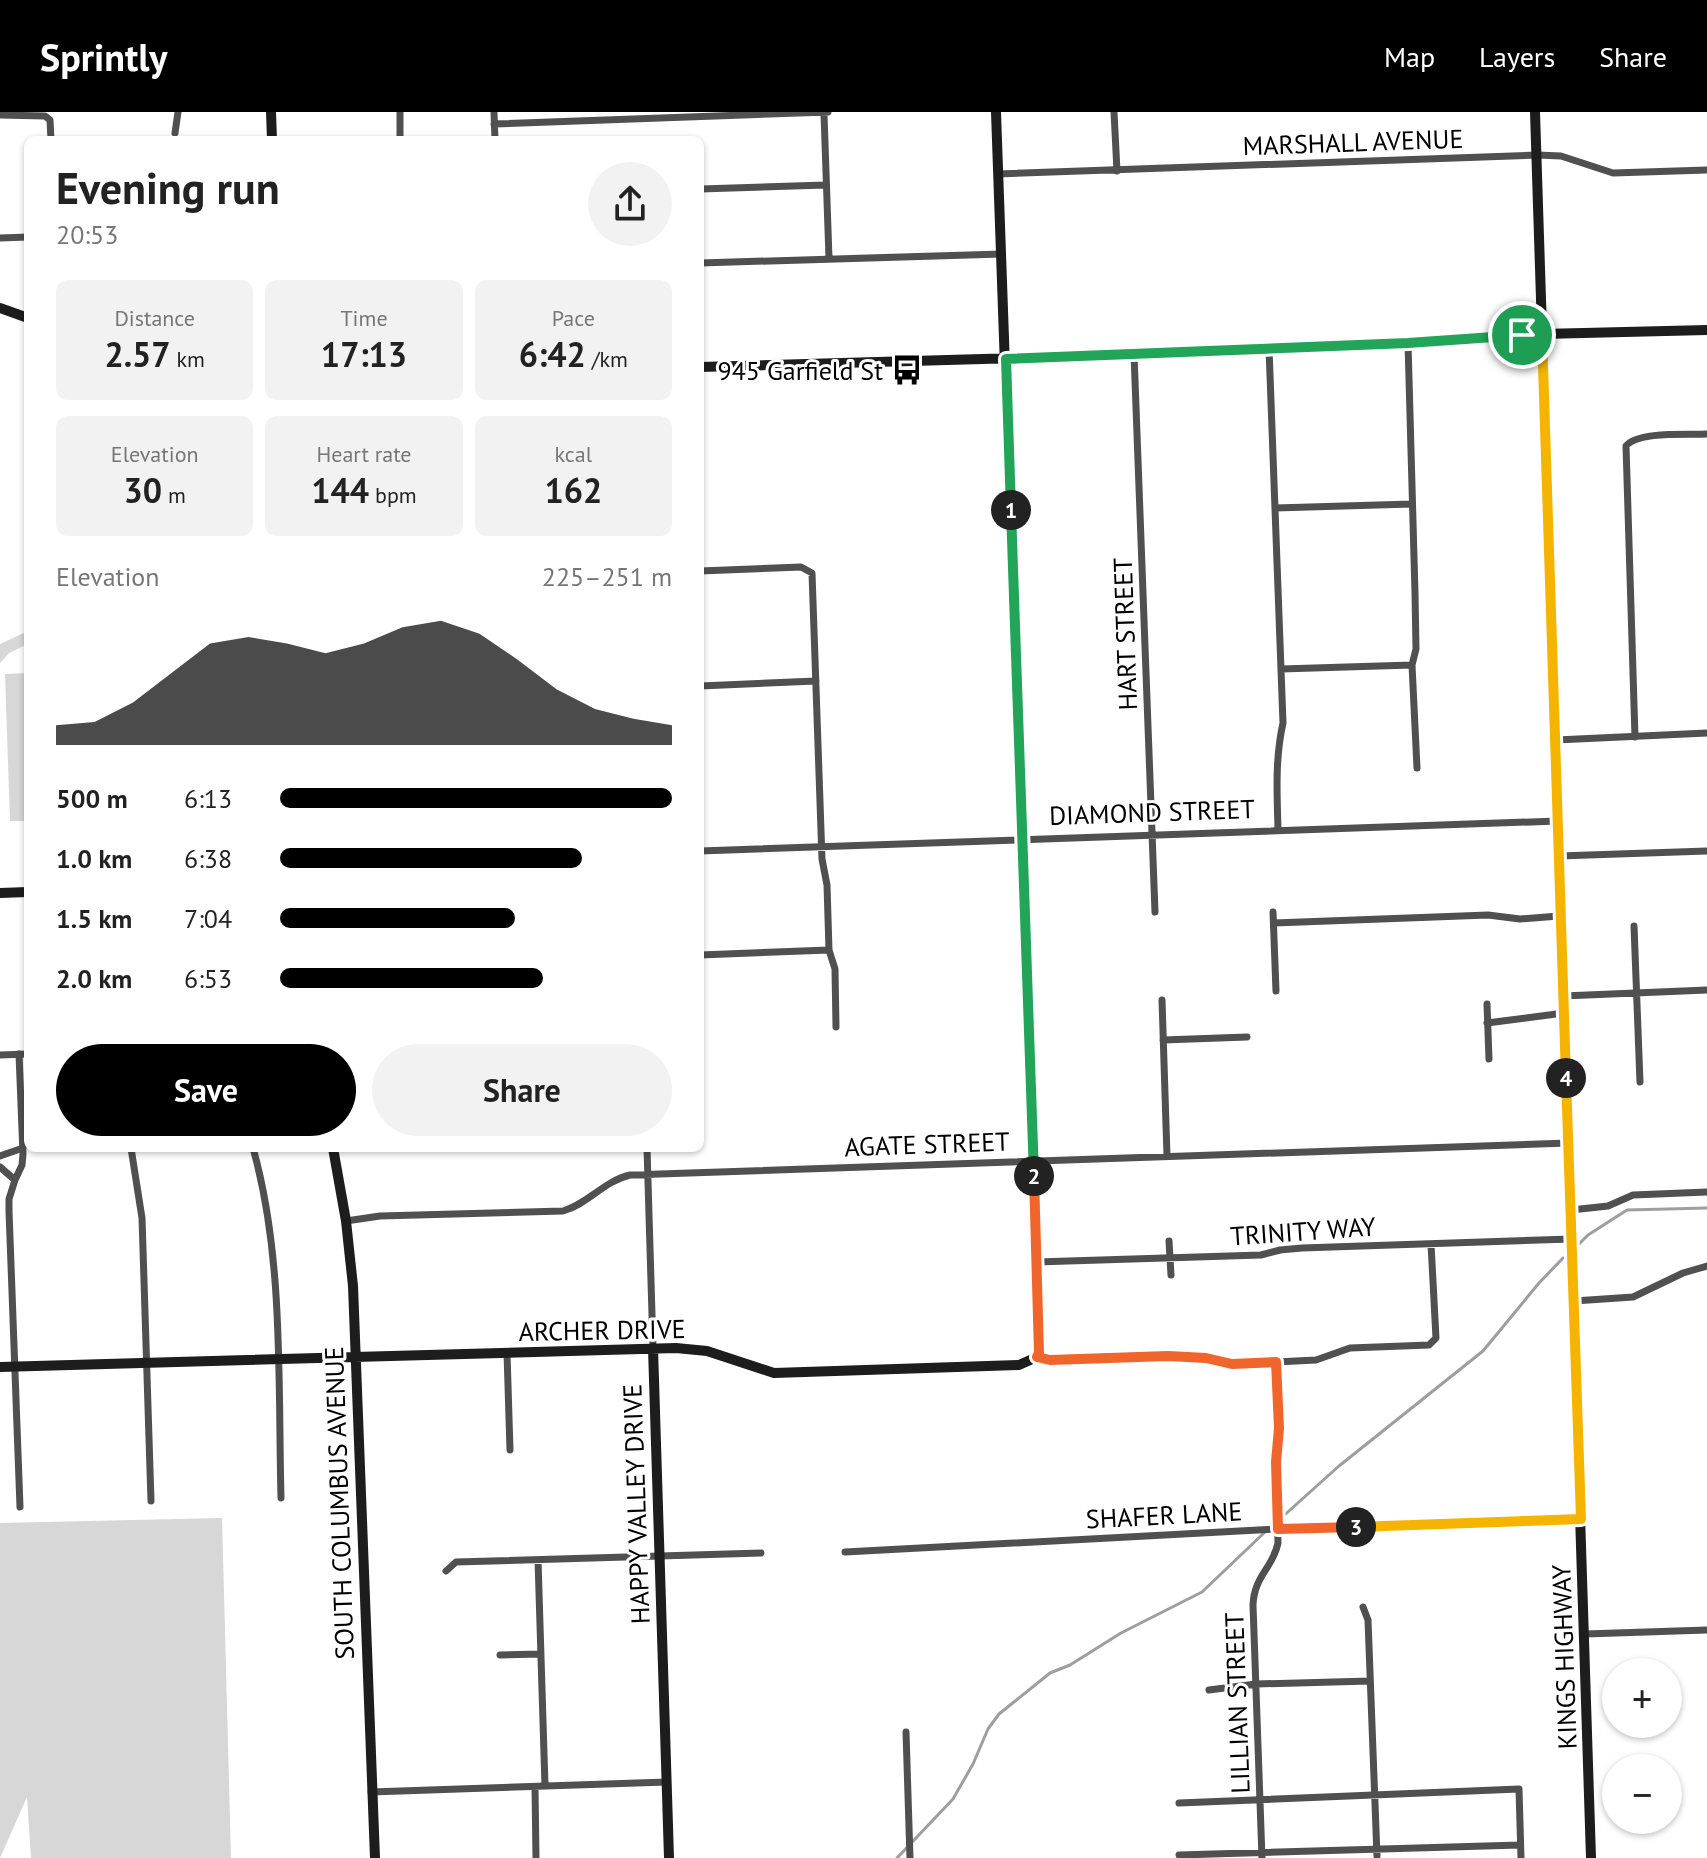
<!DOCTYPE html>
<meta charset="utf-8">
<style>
:root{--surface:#fff;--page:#f2f2f2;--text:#222;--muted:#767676;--accent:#000}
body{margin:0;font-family:"PT Sans",sans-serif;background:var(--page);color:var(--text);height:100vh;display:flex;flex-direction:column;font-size:30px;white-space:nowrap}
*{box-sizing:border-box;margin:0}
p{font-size:26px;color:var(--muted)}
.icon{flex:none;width:44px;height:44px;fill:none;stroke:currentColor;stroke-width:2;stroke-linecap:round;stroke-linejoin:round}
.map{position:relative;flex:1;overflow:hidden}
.side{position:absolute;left:24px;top:24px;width:680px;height:1016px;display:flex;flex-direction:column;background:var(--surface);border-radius:12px;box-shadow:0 2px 6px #0004}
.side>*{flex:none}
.buttons{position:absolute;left:1602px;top:1546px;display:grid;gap:16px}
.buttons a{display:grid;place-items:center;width:80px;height:80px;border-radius:50%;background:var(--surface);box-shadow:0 2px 6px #0004;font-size:40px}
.pin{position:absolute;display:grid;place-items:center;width:68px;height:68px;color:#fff;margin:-34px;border:4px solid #fff;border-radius:50%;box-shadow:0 2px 8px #0007}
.km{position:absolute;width:40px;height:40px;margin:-20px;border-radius:50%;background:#222;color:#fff;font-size:22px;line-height:40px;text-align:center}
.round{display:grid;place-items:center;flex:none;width:84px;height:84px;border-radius:42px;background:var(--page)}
.overview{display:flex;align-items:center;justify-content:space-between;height:136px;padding:0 32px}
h1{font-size:44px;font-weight:700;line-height:60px}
.figures{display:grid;grid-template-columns:repeat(3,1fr);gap:12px;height:136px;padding:8px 32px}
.figures div{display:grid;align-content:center;border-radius:12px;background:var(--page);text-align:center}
.figures b{font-size:34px;font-weight:700}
.figures small{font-size:22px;font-weight:400}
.figures p{font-size:22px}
.chart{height:224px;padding:16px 32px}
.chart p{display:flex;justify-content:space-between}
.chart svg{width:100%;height:144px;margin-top:8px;fill:var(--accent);opacity:.7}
.action{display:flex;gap:16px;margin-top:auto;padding:16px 32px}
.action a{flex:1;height:92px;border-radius:48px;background:var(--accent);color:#fff;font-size:32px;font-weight:700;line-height:92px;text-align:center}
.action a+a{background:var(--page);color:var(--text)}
ul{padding:0 32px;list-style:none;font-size:26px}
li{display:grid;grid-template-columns:128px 96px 1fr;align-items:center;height:60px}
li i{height:20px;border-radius:10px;background:var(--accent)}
header{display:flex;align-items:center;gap:48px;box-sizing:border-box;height:112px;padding:0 40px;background:var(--accent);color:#fff}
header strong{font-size:38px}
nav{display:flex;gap:44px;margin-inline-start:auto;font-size:28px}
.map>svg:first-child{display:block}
.green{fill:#d7d7d7}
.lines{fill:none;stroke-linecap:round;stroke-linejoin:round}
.stream{stroke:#9e9e9e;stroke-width:3}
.street{stroke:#505050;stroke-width:7}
.secondary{stroke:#1d1d1d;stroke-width:10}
.split-1-casing{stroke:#fff;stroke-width:16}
.split-2-casing{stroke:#fff;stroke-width:16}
.split-3-casing{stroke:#fff;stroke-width:16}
.split-4-casing{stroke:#fff;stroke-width:16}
.split-5-casing{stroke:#fff;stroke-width:16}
.split-1{stroke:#22a559;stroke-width:10}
.split-2{stroke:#22a559;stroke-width:10}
.split-3{stroke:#f0652b;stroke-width:10}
.split-4{stroke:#f5b400;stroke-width:10}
.split-5{stroke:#f5b400;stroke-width:10}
.labels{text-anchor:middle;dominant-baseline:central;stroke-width:6;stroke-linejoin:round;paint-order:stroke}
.street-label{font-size:26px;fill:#000;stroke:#fff}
.poi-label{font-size:26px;fill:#000;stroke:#fff;text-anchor:end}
</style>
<header>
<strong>Sprintly</strong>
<nav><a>Map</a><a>Layers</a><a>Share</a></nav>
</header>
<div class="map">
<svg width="1707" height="1746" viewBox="0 0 1707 1746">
<rect width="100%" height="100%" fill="#fff"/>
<path class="green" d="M 28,519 L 28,532 L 9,541 L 0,551 L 0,532 Z
M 28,561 L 28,709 L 10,709 L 5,562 Z
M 222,1406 L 231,1746 L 31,1746 L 27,1685 L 0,1746 L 0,1411 Z"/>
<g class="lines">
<path class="stream" d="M 1577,1134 L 1588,1123 L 1627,1098 L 1707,1096
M 1280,1407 L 1339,1354 L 1483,1239 L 1539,1171 L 1563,1146
M 897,1746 L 953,1687 L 973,1652 L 988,1617 L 999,1602 L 1050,1561 L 1070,1553 L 1121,1521 L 1202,1480 L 1265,1420"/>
<path class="street" d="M 400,0 L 400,28
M 494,0 L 495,28
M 1114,0 L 1117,59
M 824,2 L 829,146
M 0,3 L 45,4 L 50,8 L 51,28
M 494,12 L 828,0
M 175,21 L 178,0
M 998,62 L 1537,43 L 1561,44 L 1613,61 L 1707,58
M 700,77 L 826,73
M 0,126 L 28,125
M 700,151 L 1002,142
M 1408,231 L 1415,481 L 1416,537 L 1412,553 L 1417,656
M 1269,236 L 1283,611 C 1275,647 1277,681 1278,717
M 1134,242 L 1155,800
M 1275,396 L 1412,392
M 700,459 L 801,455 L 812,461 L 822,747 L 827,773 L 829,838 L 835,857 L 836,915
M 1281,557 L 1412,553
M 700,574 L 816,569
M 1635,625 L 1626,334 C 1638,319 1687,323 1707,322
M 1556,628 L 1707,621
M 700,739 L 1558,709
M 1559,744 L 1707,739
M 1273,800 L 1276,879
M 1274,811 L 1488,803 L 1520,807 L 1559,804
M 1634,814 L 1640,970
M 700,843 L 829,838
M 1563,884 L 1707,878
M 1162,888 L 1167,1044
M 1487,892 L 1489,947
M 1487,911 L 1564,901
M 1163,928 L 1247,925
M 0,943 L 28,942
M 131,1036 L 142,1106 L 151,1389
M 253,1036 C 284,1146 278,1272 281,1386
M 647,1036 L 653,1236
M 0,1044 L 23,1036
M 0,1055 L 15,1068 L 9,1087 L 9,1099 L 20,1395
M 15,1068 L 22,1053 L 23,1042 L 19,942
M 1571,1098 L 1608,1094 L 1633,1083 L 1707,1080
M 346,1109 L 380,1104 L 563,1099 C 588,1092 604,1069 630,1063 L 1569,1031
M 1169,1129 L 1171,1163
M 1036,1150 L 1261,1143 L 1280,1138 L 1302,1136 L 1571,1127
M 1574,1189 L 1633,1185 L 1683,1161 L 1707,1154
M 507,1241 L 510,1338
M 1037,1245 L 1050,1248 L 1168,1244 L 1206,1246 L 1232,1252 L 1276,1250 L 1316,1248 L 1350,1236 L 1429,1233 L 1436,1226 L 1431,1132
M 845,1440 L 1278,1417 L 1581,1407
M 538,1448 L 545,1674
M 446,1459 L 456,1450 L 761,1441
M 1363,1495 L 1368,1508 L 1377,1744
M 1585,1522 L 1707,1518
M 500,1543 L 541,1542
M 1209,1578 L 1256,1572 L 1370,1569
M 906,1620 L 910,1746
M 535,1675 L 536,1746
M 371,1680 L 667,1670
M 1179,1691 L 1519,1677 L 1521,1746
M 1179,1743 L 1520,1733
M 1262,1746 L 1253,1493 C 1254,1464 1273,1456 1278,1431 L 1276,1350 L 1279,1316 L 1276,1250"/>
<path class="secondary" d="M 271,0 L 272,28
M 1535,0 L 1591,1746
M 0,196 L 28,206
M 700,255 L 1019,246 L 1408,231 L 1542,222 L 1707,218
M 0,781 L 28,780
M 333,1036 L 346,1109 L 353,1174 L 375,1746
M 653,1236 L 669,1746
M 0,1255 L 676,1236 L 707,1239 L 774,1261 L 1019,1253 L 1037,1245 L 1033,1048 L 996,0"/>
</g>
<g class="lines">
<g class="split-1-casing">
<path id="split-1" d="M 1011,398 L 1006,247 L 1408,231 L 1522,223"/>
</g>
<g class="split-2-casing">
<path id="split-2" d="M 1011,398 L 1034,1064"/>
</g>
<g class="split-3-casing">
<path id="split-3" d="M 1034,1064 L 1039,1241 L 1037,1245 L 1050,1248 L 1168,1244 L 1206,1246 L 1232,1252 L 1276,1250 L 1279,1316 L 1276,1350 L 1278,1417 L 1356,1415"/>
</g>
<g class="split-4-casing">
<path id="split-4" d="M 1356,1415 L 1581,1407 L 1566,966"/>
</g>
<g class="split-5-casing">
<path id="split-5" d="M 1522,223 L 1542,222 L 1566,966"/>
</g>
<use href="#split-1" class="split-1"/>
<use href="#split-2" class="split-2"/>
<use href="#split-3" class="split-3"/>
<use href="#split-4" class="split-4"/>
<use href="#split-5" class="split-5"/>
</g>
<defs>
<g id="bus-bare" transform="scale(2.4)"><path d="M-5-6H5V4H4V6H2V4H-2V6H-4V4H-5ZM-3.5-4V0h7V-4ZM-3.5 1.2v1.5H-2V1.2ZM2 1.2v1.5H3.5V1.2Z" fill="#000" stroke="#fff" stroke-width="2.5" paint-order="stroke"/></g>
</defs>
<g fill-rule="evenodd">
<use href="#bus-bare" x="907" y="258"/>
</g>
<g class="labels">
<g class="street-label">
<text transform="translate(1353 30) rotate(-2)">MARSHALL AVENUE</text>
<text transform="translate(1125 522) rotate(-92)">HART STREET</text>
<text transform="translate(1152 700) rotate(-2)">DIAMOND STREET</text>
<text transform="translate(927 1032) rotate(-2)">AGATE STREET</text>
<text transform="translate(1303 1119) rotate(-4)">TRINITY WAY</text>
<text transform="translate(602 1218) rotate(-1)">ARCHER DRIVE</text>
<text transform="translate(339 1391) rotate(-92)">SOUTH COLUMBUS AVENUE</text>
<text transform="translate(636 1392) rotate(-92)">HAPPY VALLEY DRIVE</text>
<text transform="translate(1164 1403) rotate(-3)">SHAFER LANE</text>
<text transform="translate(1564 1545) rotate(-92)">KINGS HIGHWAY</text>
<text transform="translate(1237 1591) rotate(-92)">LILLIAN STREET</text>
</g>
<g class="poi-label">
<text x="883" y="258">945 Garfield St</text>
</g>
</g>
</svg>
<div class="buttons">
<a>+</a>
<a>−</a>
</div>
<div class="pin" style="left:1522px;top:223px;background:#1e9e55"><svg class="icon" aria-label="arrive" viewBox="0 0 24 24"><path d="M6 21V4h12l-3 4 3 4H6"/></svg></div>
<b class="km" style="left:1011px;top:398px">1</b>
<b class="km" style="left:1034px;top:1064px">2</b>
<b class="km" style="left:1356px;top:1415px">3</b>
<b class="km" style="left:1566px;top:966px">4</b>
<section class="side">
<div class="overview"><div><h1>Evening run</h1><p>20:53</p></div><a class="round"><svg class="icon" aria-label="share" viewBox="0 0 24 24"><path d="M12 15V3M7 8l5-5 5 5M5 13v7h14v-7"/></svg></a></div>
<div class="figures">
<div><p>Distance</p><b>2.57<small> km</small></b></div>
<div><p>Time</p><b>17:13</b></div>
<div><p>Pace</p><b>6:42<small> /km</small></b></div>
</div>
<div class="figures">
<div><p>Elevation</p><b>30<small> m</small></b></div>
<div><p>Heart rate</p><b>144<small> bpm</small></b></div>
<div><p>kcal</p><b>162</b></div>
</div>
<div class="chart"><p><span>Elevation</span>225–251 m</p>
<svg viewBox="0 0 160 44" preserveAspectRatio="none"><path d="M0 44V38L10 37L20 31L30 22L40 13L50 11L60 13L70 16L80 13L90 8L100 6L110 10L120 18L130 27L140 33L150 36L160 38V44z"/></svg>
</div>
<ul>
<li><b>500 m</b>6:13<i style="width:100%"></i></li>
<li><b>1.0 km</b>6:38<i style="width:77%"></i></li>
<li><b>1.5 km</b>7:04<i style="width:60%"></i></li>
<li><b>2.0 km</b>6:53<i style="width:67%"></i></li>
</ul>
<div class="action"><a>Save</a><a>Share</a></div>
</section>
</div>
